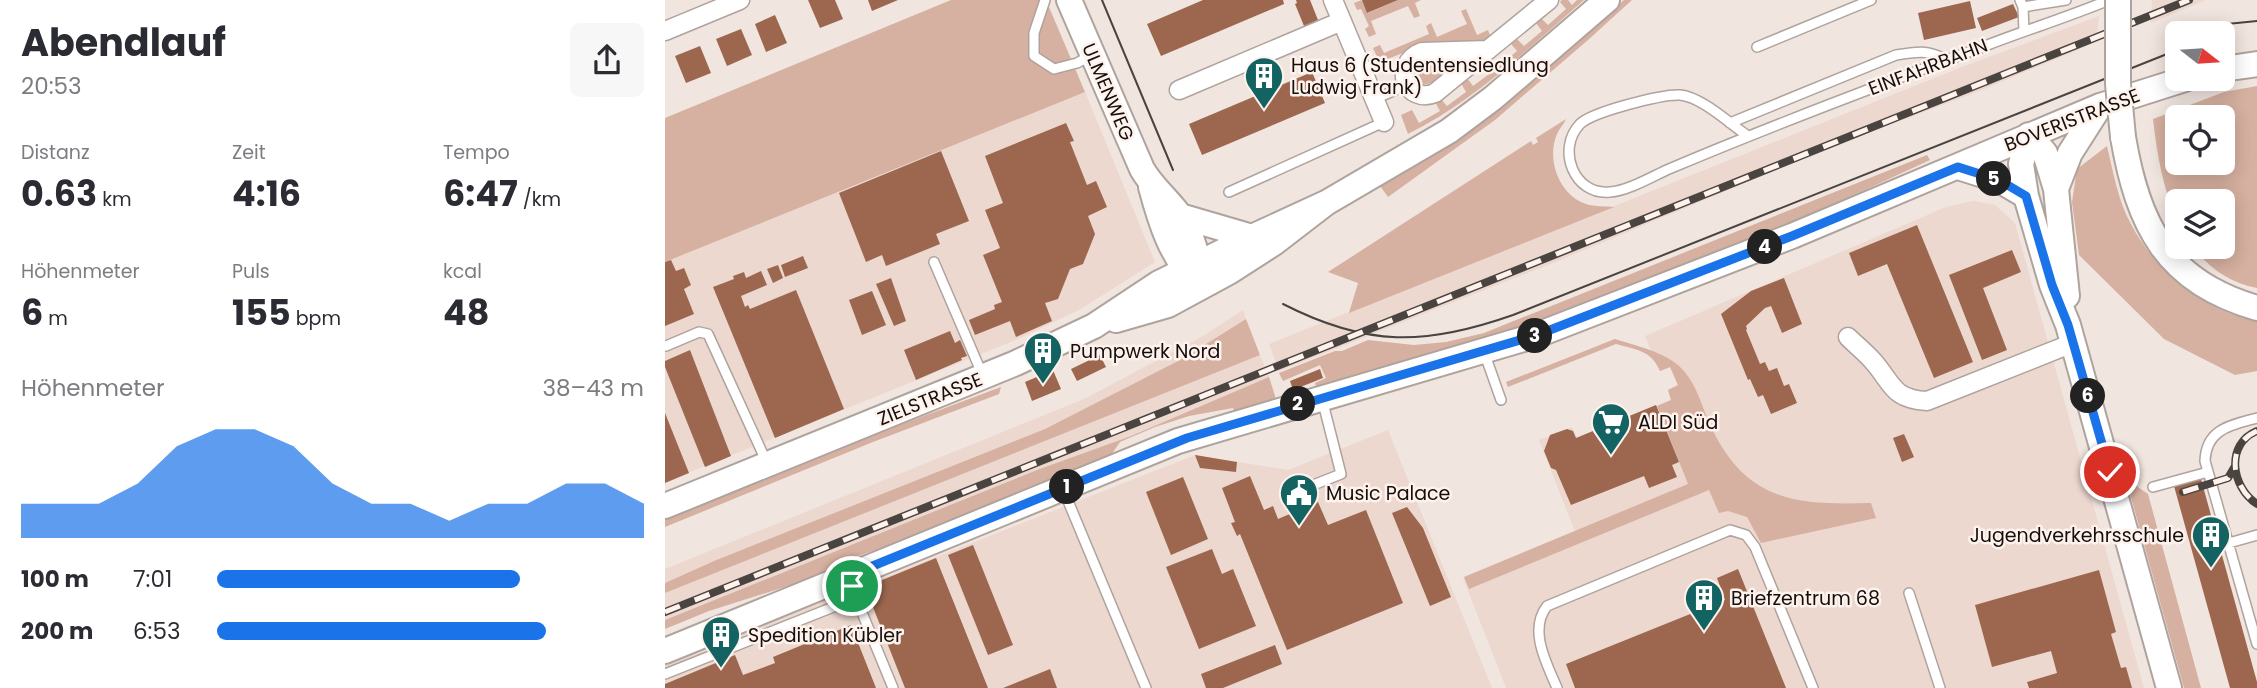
<!DOCTYPE html>
<html lang="de">
<meta charset="utf-8">
<style>
:root{--surface:#fff;--page:#f7f7f7;--text:#2b2b33;--muted:#7c7c81;--accent:#1a73e8}
body{margin:0;font-family:Poppins,sans-serif;background:var(--page);color:var(--text);height:100vh;display:flex;flex-direction:column;font-size:26px;white-space:nowrap}
*{box-sizing:border-box;margin:0}
p{font-size:23px;color:var(--muted)}
.icon{flex:none;width:38px;height:38px;fill:none;stroke:currentColor;stroke-width:2;stroke-linecap:round;stroke-linejoin:round}
.map{position:relative;flex:1;overflow:hidden}
.drawer{display:flex;flex-direction:column;background:var(--surface);width:665px}
.drawer>*{flex:none}
.needle{width:46px;rotate:107deg}
.tools{position:absolute;left:1500px;top:21px;display:grid;gap:14px}
.tools a{display:grid;place-items:center;width:70px;height:70px;border-radius:10px;background:var(--surface);box-shadow:0 4px 18px #0003;font-size:35px}
.pin{position:absolute;display:grid;place-items:center;width:60px;height:60px;color:#fff;margin:-30px;border:4px solid #fff;border-radius:50%;box-shadow:0 2px 7px #0007}
.km{position:absolute;width:35px;height:35px;margin:-18px;border-radius:50%;background:#222;color:#fff;font-size:19px;line-height:35px;text-align:center}
.round{display:grid;place-items:center;flex:none;width:74px;height:74px;border-radius:10px;background:var(--page)}
.head{display:flex;align-items:center;justify-content:space-between;height:119px;padding:0 21px}
h1{font-size:38px;font-weight:700;line-height:52px}
.metrics{display:grid;grid-template-columns:repeat(3,1fr);gap:10px;height:119px;padding:7px 21px}
.metrics div{display:grid;align-content:center}
.metrics b{font-size:35px;font-weight:700}
.metrics small{font-size:19px;font-weight:400}
.metrics p{font-size:19px}
.chart{height:196px;padding:14px 21px}
.chart p{display:flex;justify-content:space-between}
.chart svg{width:100%;height:126px;margin-top:7px;fill:var(--accent);opacity:.7}
ul{padding:0 21px;list-style:none;font-size:23px}
li{display:grid;grid-template-columns:112px 84px 1fr;align-items:center;height:52px}
li i{height:18px;border-radius:9px;background:var(--accent)}
main{display:flex;flex:1;min-height:0}
.map>svg:first-child{display:block}
.built{fill:#ecd8cf}
.green{fill:#d6b0a0;fill-rule:evenodd}
.building{fill:#9c674e}
.lines{fill:none;stroke-linecap:round;stroke-linejoin:round}
.lane-casing{stroke:#afa39e;stroke-width:12}
.street-casing{stroke:#afa39e;stroke-width:21}
.secondary-casing{stroke:#afa39e;stroke-width:28}
.lane{stroke:#fff;stroke-width:9}
.street{stroke:#fff;stroke-width:18}
.secondary{stroke:#fff;stroke-width:24}
.tram{stroke:#4a4441;stroke-width:2}
.rail-casing{stroke:#4a4441;stroke-width:8}
.rail{stroke:#fff2ec;stroke-width:5;stroke-dasharray:16;stroke-linecap:butt}
.secondary-bridge-casing{stroke:#afa39e;stroke-width:28;stroke-linecap:butt}
.secondary-bridge{stroke:#fff;stroke-width:24}
.route-casing{stroke:#fff;stroke-width:14}
.route{stroke:#1a73e8;stroke-width:9}
.labels{text-anchor:middle;dominant-baseline:central;stroke-width:5;stroke-linejoin:round;paint-order:stroke}
.poi-label{font-size:19px;fill:#130f0d;stroke:#fff2ec;text-anchor:start}
.street-label{font-size:19px;fill:#130f0d;stroke:#fff2ec}
</style>
<main>
<section class="drawer">
<div class="head"><div><h1>Abendlauf</h1><p>20:53</p></div><a class="round"><svg class="icon" aria-label="share" viewBox="0 0 24 24"><path d="M12 15V3M7 8l5-5 5 5M5 13v7h14v-7"/></svg></a></div>
<div class="metrics">
<div><p>Distanz</p><b>0.63<small> km</small></b></div>
<div><p>Zeit</p><b>4:16</b></div>
<div><p>Tempo</p><b>6:47<small> /km</small></b></div>
</div>
<div class="metrics">
<div><p>Höhenmeter</p><b>6<small> m</small></b></div>
<div><p>Puls</p><b>155<small> bpm</small></b></div>
<div><p>kcal</p><b>48</b></div>
</div>
<div class="chart"><p><span>Höhenmeter</span>38–43 m</p>
<svg viewBox="0 0 160 44" preserveAspectRatio="none"><path d="M0 44V32L10 32L20 32L30 25L40 12L50 6L60 6L70 12L80 25L90 32L100 32L110 38L120 32L130 32L140 25L150 25L160 32V44z"/></svg>
</div>
<ul>
<li><b>100 m</b>7:01<i style="width:71%"></i></li>
<li><b>200 m</b>6:53<i style="width:77%"></i></li>
</ul>
</section>
<div class="map">
<svg width="1592" height="688" viewBox="0 0 1592 688">
<rect width="100%" height="100%" fill="#f1e5df"/>
<path class="built" d="M 1487,0 L 1541,0 L 1486,23 Z
M 1434,16 L 1431,42 L 1317,90 L 1176,143 L 893,261 L 614,371 L 604,344 L 1297,67 Z
M 420,92 L 490,262 L 414,310 L 353,339 L 0,482 L 0,262 Z
M 1308,201 L 1330,205 L 1350,223 L 1479,688 L 841,688 L 798,578 L 911,534 L 874,440 L 907,427 L 912,438 L 1006,400 L 1003,390 L 1013,385 L 1005,367 L 995,371 L 980,336 L 1281,207 Z
M 578,310 L 581,319 L 518,359 L 380,429 L 49,561 L 0,583 L 0,569 L 419,399 L 538,336 Z
M 595,355 L 604,377 L 466,436 L 372,470 L 0,620 L 0,593 Z
M 723,430 L 827,688 L 0,688 L 0,664 L 530,455 L 623,470 Z"/>
<path class="green" d="M 286,0 L 381,0 L 420,92 L 0,262 L 0,118 Z
M 697,0 L 703,13 L 733,0 L 756,0 L 750,3 L 755,16 L 749,18 L 743,6 L 706,21 L 711,34 L 704,37 L 700,29 L 704,26 L 696,9 L 692,10 L 689,3 Z
M 897,0 L 903,0 L 907,5 L 912,0 L 919,0 C 864,48 809,101 743,134 L 736,115 L 747,110 L 754,123 L 775,111 L 770,102 L 775,98 L 782,106 L 801,92 L 796,83 L 802,78 L 808,86 L 827,72 L 821,63 L 827,59 L 833,67 L 852,51 L 846,44 L 852,39 L 859,46 L 877,31 L 871,23 L 876,18 L 883,25 L 901,9 L 895,2 Z
M 959,0 L 967,0 L 923,40 L 830,120 L 723,197 L 713,183 L 824,116 Z
M 801,9 L 812,35 L 823,30 L 826,38 L 821,42 L 748,49 L 725,58 L 727,63 L 717,68 L 708,48 L 715,45 L 719,53 L 764,34 L 761,26 L 766,23 L 772,37 L 802,24 L 796,11 Z
M 755,58 L 785,58 L 788,60 L 788,67 L 769,82 L 758,85 L 748,76 L 749,66 Z
M 1592,86 L 1592,288 C 1565,283 1545,269 1528,247 L 1558,247 L 1558,201 L 1512,201 L 1512,221 C 1498,188 1492,155 1488,119 L 1559,92 ZM 1512,117 L 1558,117 L 1558,163 L 1512,163 Z
M 901,119 C 899,124 894,129 892,134 C 881,159 894,195 921,204 C 930,207 940,206 949,207 L 684,313 L 693,283 L 663,272 L 866,141 L 868,145 L 873,142 L 871,138 Z
M 1442,146 C 1448,171 1453,201 1466,224 C 1485,261 1519,291 1556,310 C 1567,315 1580,318 1592,322 L 1592,371 L 1570,375 L 1499,339 L 1414,255 L 1407,202 L 1412,169 Z
M 1262,155 L 1265,160 L 1113,230 L 868,326 L 651,387 L 650,383 L 661,378 L 655,365 L 618,381 L 614,373 L 670,351 L 677,351 L 703,340 L 749,345 L 781,342 L 819,333 Z
M 581,319 L 595,355 L 0,593 L 0,583 L 49,561 L 380,429 L 517,359 Z
M 950,339 C 971,346 997,351 1014,366 C 1031,381 1037,407 1046,427 C 1082,502 1131,505 1206,503 L 1211,518 L 1096,543 L 1082,517 L 1063,511 L 1054,513 L 1044,490 L 804,589 L 799,577 L 1023,484 L 992,406 L 1006,400 L 1003,390 L 1013,385 L 1005,367 L 995,371 C 986,350 972,350 951,344 L 843,387 L 841,382 Z
M 604,377 L 611,399 L 570,413 L 568,408 L 524,416 L 490,427 L 455,442 L 444,458 L 394,480 L 318,507 L 270,530 L 181,560 L 142,580 L 44,611 L 0,629 L 0,620 L 372,470 L 466,436 Z
M 336,387 L 334,394 L 208,442 L 0,527 L 0,519 L 232,426 Z
M 1462,483 L 1467,483 L 1483,494 L 1536,688 L 1519,688 Z"/>
<path class="building" d="M 143,0 L 170,0 L 178,19 L 155,28 Z
M 203,0 L 233,0 L 207,11 Z
M 538,0 L 618,0 L 619,4 L 496,56 L 482,24 Z
M 631,0 L 645,0 L 653,20 L 639,26 L 630,4 L 632,3 Z
M 697,0 L 733,0 L 702,13 Z
M 1305,1 L 1311,28 L 1259,40 L 1253,13 Z
M 1348,4 L 1354,17 L 1317,31 L 1312,18 Z
M 110,15 L 122,43 L 101,52 L 90,24 Z
M 76,29 L 87,55 L 62,66 L 51,39 Z
M 35,46 L 46,73 L 21,83 L 10,56 Z
M 647,72 L 660,103 L 537,155 L 524,124 Z
M 401,123 L 409,141 L 405,142 L 422,185 L 431,181 L 442,207 L 423,216 L 430,234 L 418,264 L 405,269 L 393,299 L 380,303 L 387,321 L 351,337 L 345,321 L 310,335 L 304,320 L 330,309 L 329,305 L 337,302 L 318,255 L 335,248 L 320,210 L 338,203 L 320,156 Z
M 276,151 L 304,221 L 271,234 L 275,244 L 221,266 L 217,255 L 201,262 L 174,193 Z
M 1252,225 L 1308,362 L 1269,378 L 1222,264 L 1193,276 L 1184,253 Z
M 1347,250 L 1356,272 L 1318,288 L 1342,350 L 1317,360 L 1284,275 Z
M 138,256 L 143,268 L 120,277 L 116,265 Z
M 6,260 L 11,271 L 19,268 L 26,285 L 19,289 L 29,314 L 0,326 L 0,262 Z
M 113,265 L 118,278 L 108,283 L 102,269 Z
M 96,271 L 102,285 L 76,296 L 80,307 L 83,305 L 85,309 L 131,290 L 179,409 L 110,438 L 48,287 L 69,279 L 68,276 L 79,272 L 81,278 Z
M 226,278 L 241,321 L 229,326 L 211,284 Z
M 1119,278 L 1137,324 L 1117,333 L 1106,306 L 1100,308 L 1081,326 L 1082,329 L 1081,330 L 1095,364 L 1100,362 L 1104,371 L 1112,368 L 1119,386 L 1124,384 L 1132,403 L 1106,414 L 1098,395 L 1093,397 L 1085,379 L 1083,380 L 1056,314 L 1086,291 Z
M 207,291 L 221,325 L 197,335 L 184,300 Z
M 285,331 L 290,343 L 295,340 L 302,356 L 296,358 L 297,360 L 251,380 L 239,350 Z
M 25,350 L 66,456 L 40,467 L 0,367 L 0,361 Z
M 435,355 L 441,367 L 412,381 L 406,369 Z
M 655,369 L 658,378 L 628,390 L 625,381 Z
M 388,370 L 396,389 L 367,401 L 360,382 Z
M 991,405 L 1014,462 L 1007,465 L 1012,477 L 984,488 L 979,476 L 906,505 L 891,470 L 886,468 L 879,451 L 885,435 L 902,429 L 908,431 L 911,438 Z
M 0,413 L 24,473 L 0,483 Z
M 1239,434 L 1249,457 L 1237,462 L 1228,438 Z
M 530,455 L 572,462 L 571,472 L 535,468 Z
M 585,476 L 599,510 L 608,506 L 613,519 L 653,502 L 663,525 L 701,510 L 738,603 L 622,650 L 575,534 L 572,536 L 566,523 L 570,522 L 557,488 Z
M 518,477 L 543,539 L 506,555 L 481,492 Z
M 1536,479 L 1592,682 L 1592,688 L 1565,688 L 1509,486 Z
M 742,507 L 758,528 L 786,597 L 765,606 L 727,513 Z
M 308,545 L 348,645 L 323,655 L 283,555 Z
M 547,549 L 557,574 L 568,569 L 591,626 L 534,649 L 501,567 Z
M 271,558 L 323,688 L 240,688 L 200,587 Z
M 1073,569 L 1121,688 L 910,688 L 901,664 L 1060,600 L 1052,578 Z
M 1434,570 L 1451,632 L 1446,634 L 1456,668 L 1461,667 L 1467,688 L 1364,688 L 1362,682 L 1392,673 L 1386,651 L 1327,667 L 1310,605 Z
M 186,625 L 211,688 L 0,688 L 0,684 L 70,655 L 78,675 L 110,663 L 108,657 Z
M 610,645 L 617,664 L 558,688 L 541,688 L 536,674 Z
M 385,669 L 392,688 L 338,688 Z"/>
<g class="lines">
<g class="lane-casing">
<path id="lane" d="M 380,0 L 369,33 L 369,56 L 389,69 L 412,63 L 425,56
M 1355,0 L 1358,7 L 1359,31
M 1358,7 L 1401,0
M 1092,47 L 1206,0
M 710,99 L 742,85
M 1065,123 L 1231,55 C 1254,51 1262,50 1283,60
M 1083,136 C 1065,124 1037,97 1015,95 C 997,94 927,112 915,124 C 891,149 909,196 945,192 C 963,191 988,176 1004,169 C 1108,125 1214,85 1320,46 C 1361,30 1403,17 1444,0
M 564,192 L 719,122
M 269,262 L 318,376
M 1,346 L 34,332 L 43,334 L 102,463
M 819,352 L 836,400
M 1592,418 C 1566,425 1541,429 1540,461 L 1592,644
M 1488,487 L 1543,472
M 398,489 L 481,688
M 633,491 L 676,474 L 657,399
M 1564,543 L 1592,535
M 1244,593 L 1275,688
M 0,674 L 191,598 L 228,688
M 892,688 C 882,664 863,630 882,606 L 1065,530 L 1081,535 L 1090,547 L 1148,688"/>
</g>
<g class="street-casing">
<path id="street" d="M 668,0 L 719,122
M 0,31 L 75,0
M 823,50 L 757,52 C 726,64 741,105 770,93 L 884,0
M 514,90 L 677,21
M 1183,337 C 1191,345 1200,352 1207,360 C 1228,383 1226,399 1262,401 L 1408,343"/>
</g>
<g class="secondary-casing">
<path id="secondary" d="M 404,0 L 477,169 C 487,187 503,199 515,216 C 528,235 532,256 536,278
M 1558,69 L 1592,64
M 1364,135 L 1356,164 L 1361,196 L 1387,285 L 1403,325 L 1504,688
M 1364,135 L 1380,153 L 1391,189 L 1402,296
M 1458,137 C 1473,225 1501,282 1592,308
M 1293,167 L 1334,180 L 1361,196
M 486,187 C 495,221 506,257 532,282
M 1391,189 L 1405,153 L 1435,106
M 515,216 L 587,237
M 451,320 L 503,305 L 564,272 L 609,243 L 661,203 L 784,131 L 828,98 L 942,0
M 0,506 L 351,363 L 429,326 L 494,283 L 587,237 L 661,203
M 0,651 L 513,441 L 872,335 L 1127,236 L 1435,106 L 1520,79"/>
</g>
<use href="#lane" class="lane"/>
<use href="#street" class="street"/>
<use href="#secondary" class="secondary"/>
<path class="tram" d="M 437,0 L 508,170
M 1532,33 L 1562,24 L 1592,21
M 618,304 C 702,347 760,346 848,315 L 1512,50"/>
<g class="rail-casing">
<path id="rail" d="M 1592,431 C 1560,444 1566,487 1592,504
M 1518,492 L 1563,478 L 1570,466
M 0,612 L 1524,0"/>
</g>
<use href="#rail" class="rail"/>
<g class="secondary-bridge-casing">
<path id="secondary-bridge" d="M 1453,0 L 1453,84 L 1458,137"/>
</g>
<use href="#secondary-bridge" class="secondary-bridge"/>
</g>
<g class="lines">
<g class="route-casing">
<path id="route" d="M 187,586 L 183,576 L 522,438 L 872,335 L 1127,236 L 1293,167 L 1334,180 L 1361,196 L 1387,285 L 1403,325 L 1445,472"/>
</g>
<use href="#route" class="route"/>
</g>
<defs>
<g id="building-pin" transform="scale(2.0125)"><path d="M0 17L-7.5 6A9.5 9.5 0 1 1 7.5 6Z" fill="#136363" stroke="#fff2ec"/><path d="M-4-6H4V6H1V3H-1V6H-4ZM-2.5-4.3h1.7v1.8h-1.7ZM.8-4.3h1.7v1.8H.8ZM-2.5-1h1.7V.8h-1.7ZM.8-1h1.7V.8H.8Z" fill="#fff"/></g>
<g id="supermarket-pin" transform="scale(2.0125)"><path d="M0 17L-7.5 6A9.5 9.5 0 1 1 7.5 6Z" fill="#136363" stroke="#fff2ec"/><path d="M-6-5.5h2.5l.6 2H6L4.5 2H-2.5L-4.4-4H-6ZM-1.5 3.2a1.3 1.3 0 1 0 .1 0ZM3 3.2a1.3 1.3 0 1 0 .1 0Z" fill="#fff"/></g>
<g id="civic-pin" transform="scale(2.0125)"><path d="M0 17L-7.5 6A9.5 9.5 0 1 1 7.5 6Z" fill="#136363" stroke="#fff2ec"/><path d="M-.6-6.5H3V-4.5H.6V-3L4-1V1h2V6H-6V1h2V-1L-.6-3ZM-1.2 2.5V6h2.4V2.5Z" fill="#fff"/></g>
</defs>
<g fill-rule="evenodd">
<use href="#building-pin" x="599" y="76"/>
<use href="#building-pin" x="378" y="351"/>
<use href="#supermarket-pin" x="946" y="422"/>
<use href="#civic-pin" x="634" y="493"/>
<use href="#building-pin" x="1546" y="535"/>
<use href="#building-pin" x="1039" y="598"/>
<use href="#building-pin" x="56" y="635"/>
</g>
<g class="labels">
<g class="poi-label">
<text x="626" y="65">Haus 6 (Studentensiedlung<tspan x="626" dy="22">Ludwig Frank)</tspan></text>
<text x="405" y="351">Pumpwerk Nord</text>
<text x="973" y="422">ALDI Süd</text>
<text x="661" y="493">Music Palace</text>
<text x="1519" y="535" text-anchor="end">Jugendverkehrsschule</text>
<text x="1066" y="598">Briefzentrum 68</text>
<text x="83" y="635">Spedition Kübler</text>
</g>
<g class="street-label">
<text transform="translate(1263 67) rotate(-21)">EINFAHRBAHN</text>
<text transform="translate(443 92) rotate(67)">ULMENWEG</text>
<text transform="translate(1407 120) rotate(-21)">BOVERISTRASSE</text>
<text transform="translate(265 399) rotate(-22)">ZIELSTRASSE</text>
</g>
</g>
</svg>
<div class="tools">
<a><svg class="needle" viewBox="-14 -14 28 28"><path d="M0-13l5 13h-10z" fill="#e53935"/><path d="M0 13l5-13h-10z" fill="#7c7c81"/></svg></a>
<a><svg class="icon" aria-label="locate" viewBox="0 0 24 24"><circle cx="12" cy="12" r="6"/><path d="M12 2v4M12 18v4M2 12h4M18 12h4"/></svg></a>
<a><svg class="icon" aria-label="layers" viewBox="0 0 24 24"><path d="M12 4l9 5-9 5-9-5zM3 14l9 5 9-5"/></svg></a>
</div>
<div class="pin" style="left:187px;top:586px;background:#1e9e55"><svg class="icon" aria-label="arrive" viewBox="0 0 24 24"><path d="M6 21V4h12l-3 4 3 4H6"/></svg></div>
<div class="pin" style="left:1445px;top:472px;background:#d93025"><svg class="icon" aria-label="check" viewBox="0 0 24 24"><path d="M5 12l5 5 9-10"/></svg></div>
<b class="km" style="left:402px;top:487px">1</b>
<b class="km" style="left:633px;top:404px">2</b>
<b class="km" style="left:870px;top:336px">3</b>
<b class="km" style="left:1100px;top:247px">4</b>
<b class="km" style="left:1329px;top:179px">5</b>
<b class="km" style="left:1423px;top:396px">6</b>
</div>
</main>
